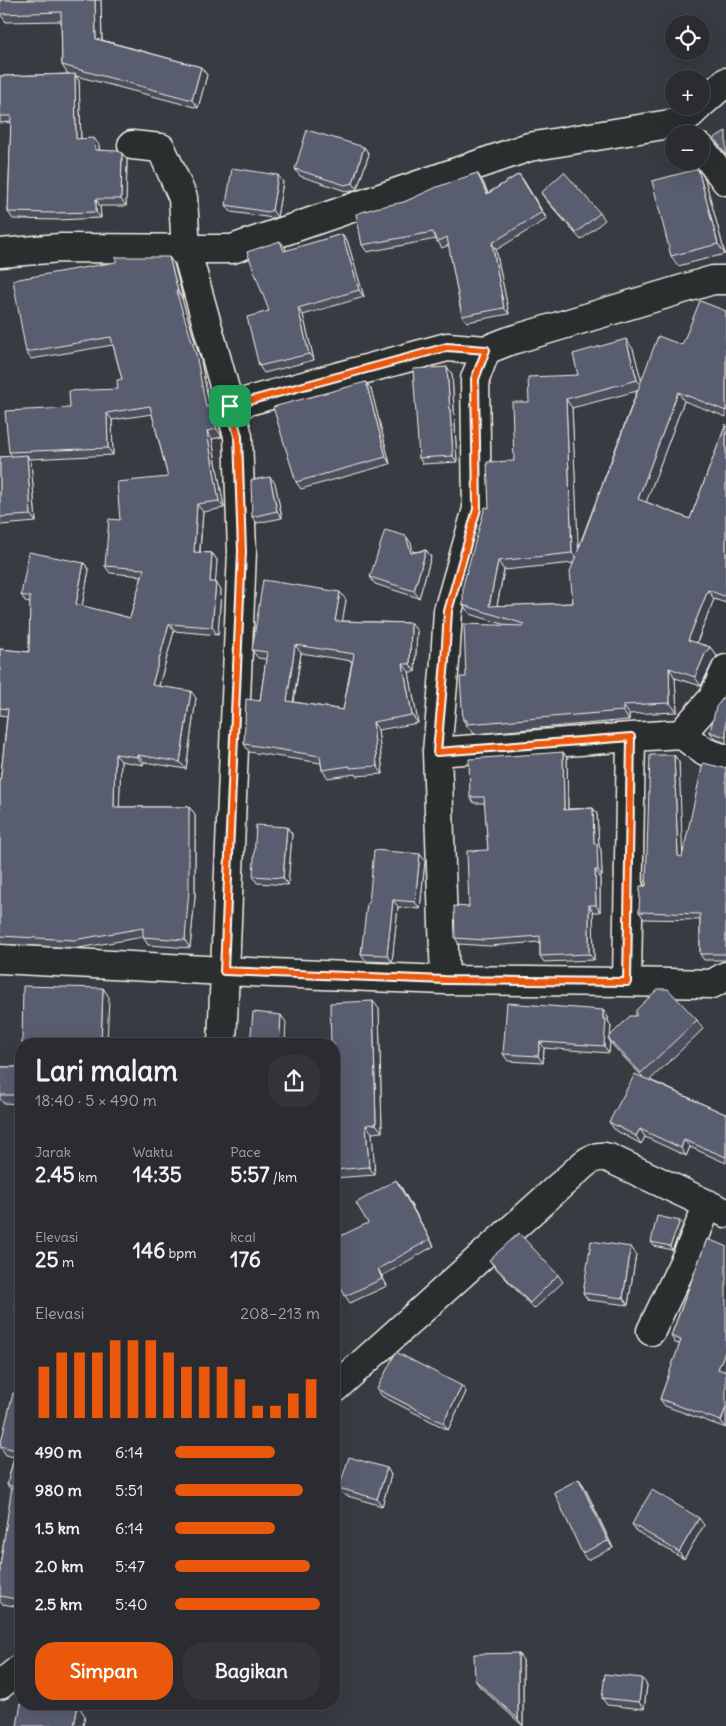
<!DOCTYPE html>
<html lang="id">
<meta charset="utf-8">
<style>
:root{--surface:#2a2c32;--page:#32343a;--text:#f1f3f6;--muted:#a5a7ac;--line:#46484d;--accent:#ea580c}
body{margin:0;font-family:Delius,sans-serif;background:var(--page);color:var(--text);height:100vh;display:flex;flex-direction:column;font-size:19px;white-space:nowrap}
*{box-sizing:border-box;margin:0}
p{font-size:16px;color:var(--muted)}
.icon{flex:none;width:28px;height:28px;fill:none;stroke:currentColor;stroke-width:2;stroke-linecap:round;stroke-linejoin:round}
.map{position:relative;flex:1;overflow:hidden}
.details{position:absolute;left:15px;top:1038px;width:325px;height:672px;display:flex;flex-direction:column;background:var(--surface);border-radius:20px;box-shadow:0 5px 20px #0002,0 0 0 1px var(--line)}
.details>*{flex:none}
.buttons{position:absolute;left:665px;top:15px;display:grid;gap:10px}
.buttons a{display:grid;place-items:center;width:45px;height:45px;border-radius:50%;background:var(--surface);box-shadow:0 5px 20px #0002,0 0 0 1px var(--line);font-size:25px}
.pin{position:absolute;display:grid;place-items:center;width:42px;height:42px;color:#fff;margin:-21px;border-radius:10px;box-shadow:0 2px 8px #0006}
.round{display:grid;place-items:center;flex:none;width:52px;height:52px;border-radius:20px;background:var(--page)}
.overview{display:flex;align-items:center;justify-content:space-between;height:85px;padding:0 20px}
h1{font-size:28px;font-weight:800;line-height:38px}
.metrics{display:grid;grid-template-columns:repeat(3,1fr);gap:8px;height:85px;padding:5px 20px}
.metrics div{display:grid;align-content:center}
.metrics b{font-size:21px;font-weight:800}
.metrics small{font-size:14px;font-weight:400}
.metrics p{font-size:14px}
.chart{height:140px;padding:10px 20px}
.chart p{display:flex;justify-content:space-between}
.chart svg{width:100%;height:90px;margin-top:5px;stroke:var(--accent);stroke-width:6}
.primary-button{display:flex;gap:10px;margin-top:auto;padding:10px 20px}
.primary-button a{flex:1;height:58px;border-radius:20px;background:var(--accent);color:#fff;font-size:20px;font-weight:800;line-height:58px;text-align:center}
.primary-button a+a{background:var(--page);color:var(--text)}
ul{padding:0 20px;list-style:none;font-size:16px}
li{display:grid;grid-template-columns:80px 60px 1fr;align-items:center;height:38px}
li i{height:12px;border-radius:6px;background:var(--accent)}
.map>svg:first-child{display:block}
.lines{fill:none;stroke-linecap:round;stroke-linejoin:round}
.minor-casing{stroke:#f4f1e8;stroke-width:31}
.minor{stroke:#2a2d2e;stroke-width:28}
.wall{fill:#4d505f;stroke:#f4f1e8;fill-rule:evenodd}
.shaded-wall{fill:#3e414e;stroke:#f4f1e8}
.building{fill:#595d6f;stroke:#f4f1e8;fill-rule:evenodd}
.route-casing{stroke:#fff;stroke-width:10}
.route{stroke:#ea580c;stroke-width:6}
</style>
<div class="map">
<svg width="726" height="1726" viewBox="0 0 726 1726">
<rect width="100%" height="100%" fill="#383b42"/>
<filter id="ink" filterUnits="userSpaceOnUse"><feTurbulence type="fractalNoise" baseFrequency=".02" numOctaves="2"/><feDisplacementMap in="SourceGraphic" scale="10" xChannelSelector="R" yChannelSelector="G"/><feConvolveMatrix kernelMatrix="1 2 1 2 8 2 1 2 1" color-interpolation-filters="sRGB"/></filter>
<g filter="url(#ink)">
<g class="lines">
<g class="minor-casing">
<path id="minor" d="M 701,104 L 726,82
M 132,145 L 161,148 L 183,198 L 186,249 L 238,436 L 242,551 L 222,1044
M 701,148 L 726,181
M 0,253 L 60,248 L 232,249 L 529,147 L 682,122 L 699,106
M 230,406 L 447,347 L 486,350
M 681,734 L 705,752 L 726,759
M 437,752 L 631,737
M 0,959 L 224,971 L 445,980 L 627,982 L 631,737 L 681,734 L 713,698 L 726,669
M 445,980 L 437,752 L 445,661 L 448,611 L 477,509 L 475,379 L 486,350 L 509,341 L 713,280 L 726,280
M 627,982 L 712,984 L 726,976
M 651,1331 L 689,1251 L 708,1204
M 334,1389 L 583,1165 C 591,1158 599,1155 609,1158 L 726,1213
M 0,1685 L 21,1668"/>
</g>
<use href="#minor" class="minor"/>
</g>
<path class="wall" d="M 0,0 L 101,0 L 102,40 L 201,67 L 207,75 L 198,108 L 76,76 L 79,81 L 81,139 L 99,145 L 99,150 L 122,153 L 127,159 L 126,206 L 100,206 L 101,218 L 58,220 L 13,219 L 8,212 L 11,122 L 0,123 L 0,76 L 69,74 L 67,73 L 62,65 L 61,21 L 6,22 L 0,14 Z
M 364,147 L 369,154 L 357,189 L 349,192 L 300,176 L 295,169 Z
M 477,173 L 482,180 L 488,193 L 519,174 L 547,219 L 496,250 L 509,314 L 467,322 L 462,316 L 449,245 L 442,248 L 436,239 L 367,252 L 362,245 L 404,202 Z
M 705,179 L 725,254 L 678,266 L 671,256 Z
M 283,182 L 277,217 L 273,218 L 231,212 L 226,205 Z
M 541,193 L 600,213 L 605,220 L 581,240 L 546,200 Z
M 342,234 L 347,240 L 364,297 L 303,315 L 314,360 L 264,373 L 259,366 L 269,311 L 285,247 L 286,251 Z
M 169,257 L 174,264 L 183,298 L 182,299 L 201,361 L 209,407 L 216,414 L 222,437 L 212,439 L 224,508 L 203,512 L 200,552 L 212,553 L 217,560 L 215,582 L 221,590 L 218,635 L 174,631 L 159,686 L 196,698 L 186,769 L 144,762 L 143,765 L 121,761 L 119,807 L 189,807 L 195,814 L 195,897 L 190,948 L 148,945 L 143,937 L 79,948 L 0,944 L 0,784 L 7,716 L 0,715 L 0,649 L 29,652 L 30,603 L 26,602 L 21,595 L 84,563 L 89,570 L 82,606 L 130,618 L 142,576 L 110,573 L 105,566 L 120,520 L 168,477 L 152,414 L 112,420 L 113,455 L 29,459 L 31,462 L 36,522 L 1,525 L 0,523 L 0,457 L 12,456 L 9,452 L 70,408 L 118,389 L 122,379 L 113,345 L 31,359 L 26,352 Z
M 726,311 L 726,417 L 684,401 L 646,502 L 690,519 L 726,424 L 726,603 L 714,599 L 697,643 L 710,647 L 717,656 L 712,663 L 701,686 L 675,678 L 677,712 L 629,714 L 629,720 L 474,734 L 471,729 L 469,729 L 463,720 L 466,677 L 506,625 L 470,614 L 463,605 L 489,508 L 514,461 L 529,402 L 578,375 L 633,349 L 641,380 L 682,345 ZM 637,391 L 578,549 L 572,408 ZM 573,563 L 573,603 L 497,606 L 504,570 Z
M 447,367 L 452,374 L 457,462 L 423,464 L 419,458 Z
M 371,389 L 390,464 L 301,489 L 296,482 Z
M 270,477 L 275,483 L 282,518 L 257,523 L 252,517 Z
M 411,543 L 413,552 L 426,550 L 431,557 L 419,598 L 375,584 L 370,577 Z
M 346,600 L 342,621 L 411,623 L 417,631 L 415,672 L 409,672 L 418,723 L 378,730 L 383,774 L 356,776 L 355,774 L 328,778 L 322,770 L 321,763 L 249,752 L 244,744 L 260,701 L 266,659 L 258,658 L 252,650 ZM 301,653 L 352,661 L 343,710 L 294,702 Z
M 726,690 L 726,743 L 715,739 L 710,732 Z
M 563,752 L 567,758 L 568,809 L 593,808 L 597,814 L 599,846 L 601,850 L 602,876 L 600,877 L 600,912 L 593,912 L 594,960 L 544,962 L 540,956 L 540,942 L 489,946 L 459,944 L 455,938 L 469,907 L 488,850 L 485,803 L 474,803 L 470,797 Z
M 674,755 L 679,762 L 682,857 L 724,768 L 726,767 L 726,960 L 704,960 L 700,954 L 700,920 L 644,919 L 639,912 Z
M 287,827 L 292,834 L 288,885 L 257,883 L 253,876 Z
M 425,861 L 420,909 L 398,907 L 392,962 L 366,961 L 361,954 L 369,903 Z
M 379,1009 L 382,1132 L 372,1133 L 375,1175 L 334,1178 L 334,1044 Z
M 608,1017 L 608,1021 L 611,1026 L 610,1035 L 697,1020 L 703,1029 L 650,1080 L 725,1114 L 726,1113 L 726,1163 L 690,1147 L 686,1156 L 645,1137 L 641,1144 L 615,1130 L 609,1122 L 643,1077 L 614,1047 L 610,1041 L 609,1053 L 544,1048 L 543,1063 L 508,1061 L 503,1054 Z
M 0,1067 L 21,1067 L 21,1104 L 3,1103 L 0,1099 Z
M 401,1187 L 434,1246 L 382,1276 L 387,1286 L 350,1303 L 345,1296 L 368,1223 Z
M 683,1225 L 672,1250 L 654,1246 L 651,1242 Z
M 707,1239 L 725,1371 L 726,1428 L 665,1406 L 660,1399 L 680,1344 L 675,1343 L 671,1336 Z
M 636,1254 L 628,1305 L 588,1300 L 583,1293 Z
M 489,1260 L 558,1275 L 563,1282 L 534,1309 L 494,1266 Z
M 462,1386 L 466,1392 L 448,1430 L 382,1396 L 377,1389 Z
M 21,1395 L 21,1607 L 2,1604 L 0,1602 L 0,1566 L 12,1491 L 7,1485 L 14,1457 L 6,1455 L 0,1446 Z
M 387,1468 L 391,1475 L 382,1506 L 344,1495 L 339,1488 Z
M 579,1479 L 584,1486 L 613,1548 L 587,1560 L 582,1553 Z
M 632,1524 L 704,1525 L 684,1559 L 636,1531 Z
M 523,1660 L 523,1726 L 480,1687 L 475,1680 Z
M 647,1685 L 644,1709 L 607,1705 L 602,1698 Z"/>
<path class="shaded-wall" d="M 95,0 L 101,0 L 102,47 L 96,39 Z
M 201,67 L 207,75 L 198,108 L 192,100 Z
M 75,74 L 79,81 L 81,146 L 76,139 Z
M 94,138 L 99,145 L 99,157 L 95,150 Z
M 364,147 L 369,154 L 357,189 L 353,183 Z
M 122,153 L 127,159 L 126,206 L 121,199 Z
M 698,169 L 705,179 L 725,254 L 718,244 Z
M 477,173 L 482,180 L 491,201 L 487,194 Z
M 519,174 L 524,181 L 547,219 L 542,212 Z
M 278,175 L 283,182 L 277,217 L 272,210 Z
M 96,199 L 100,206 L 101,218 L 96,212 Z
M 342,234 L 347,240 L 364,297 L 359,290 Z
M 280,241 L 285,247 L 289,258 L 284,251 Z
M 492,243 L 496,250 L 509,314 L 504,308 Z
M 169,257 L 174,264 L 183,298 L 178,291 Z
M 176,291 L 182,299 L 201,361 L 211,415 L 206,407 Z
M 298,308 L 303,315 L 314,360 L 309,354 Z
M 626,339 L 633,349 L 644,390 L 637,380 Z
M 447,367 L 452,374 L 457,462 L 453,456 Z
M 366,382 L 371,389 L 390,464 L 386,457 Z
M 678,392 L 684,401 L 644,508 L 638,499 Z
M 566,399 L 572,408 L 579,562 L 572,553 Z
M 210,406 L 216,414 L 222,437 L 217,429 Z
M 107,413 L 112,420 L 113,455 L 108,448 Z
M 207,431 L 212,439 L 224,508 L 219,501 Z
M 27,455 L 31,462 L 36,522 L 31,515 Z
M 270,477 L 275,483 L 282,518 L 277,511 Z
M 197,504 L 203,512 L 199,559 L 194,552 Z
M 406,536 L 411,543 L 415,560 L 411,553 Z
M 426,550 L 431,557 L 419,598 L 414,591 Z
M 212,553 L 217,560 L 215,589 L 210,582 Z
M 498,561 L 504,570 L 495,615 L 489,606 Z
M 84,563 L 89,570 L 81,611 L 76,604 Z
M 216,582 L 221,590 L 218,635 L 212,627 Z
M 708,590 L 714,599 L 694,649 L 688,640 Z
M 340,592 L 346,600 L 341,629 L 335,621 Z
M 411,623 L 417,631 L 415,672 L 410,664 Z
M 169,624 L 174,631 L 157,693 L 152,685 Z
M 295,645 L 301,653 L 292,709 L 287,701 Z
M 710,647 L 717,656 L 712,663 L 701,686 L 695,677 L 705,654 Z
M 403,664 L 409,672 L 418,723 L 412,715 Z
M 669,668 L 675,678 L 677,712 L 670,703 Z
M 191,691 L 196,698 L 186,769 L 180,762 Z
M 623,705 L 629,714 L 629,720 L 623,711 Z
M 373,722 L 378,730 L 383,774 L 377,766 Z
M 563,752 L 567,758 L 568,816 L 564,810 Z
M 115,754 L 121,761 L 119,814 L 114,807 Z
M 138,755 L 144,762 L 143,765 L 138,757 Z
M 674,755 L 679,762 L 683,863 L 678,856 Z
M 189,807 L 195,814 L 195,897 L 190,948 L 185,940 Z
M 593,808 L 597,814 L 599,846 L 601,850 L 602,876 L 598,870 L 594,844 Z
M 287,827 L 292,834 L 288,885 L 283,878 Z
M 420,854 L 425,861 L 420,909 L 415,902 Z
M 595,870 L 600,877 L 600,912 L 596,905 Z
M 393,900 L 398,907 L 392,962 L 387,955 Z
M 589,905 L 593,912 L 594,960 L 589,954 Z
M 103,988 L 109,997 L 107,1044 L 101,1044 Z
M 373,1001 L 379,1009 L 382,1132 L 376,1124 Z
M 603,1010 L 608,1017 L 608,1021 L 611,1026 L 610,1040 L 608,1038 L 610,1041 L 609,1053 L 604,1046 Z
M 281,1015 L 286,1022 L 285,1044 L 279,1044 Z
M 540,1042 L 544,1048 L 543,1063 L 538,1056 Z
M 366,1125 L 372,1133 L 375,1175 L 369,1167 Z
M 640,1129 L 645,1137 L 641,1144 L 636,1136 Z
M 684,1140 L 690,1147 L 686,1156 L 681,1148 Z
M 396,1180 L 401,1187 L 434,1246 L 430,1239 Z
M 680,1221 L 683,1225 L 672,1250 L 670,1246 Z
M 631,1247 L 636,1254 L 628,1305 L 623,1298 Z
M 378,1269 L 382,1276 L 387,1286 L 382,1279 Z
M 726,1349 L 726,1368 L 723,1376 L 718,1369 Z
M 462,1386 L 466,1392 L 448,1430 L 443,1423 Z
M 726,1407 L 726,1428 L 721,1421 Z
M 387,1468 L 391,1475 L 382,1506 L 377,1499 Z
M 579,1479 L 584,1486 L 613,1548 L 608,1541 Z
M 699,1518 L 704,1525 L 684,1559 L 679,1552 Z
M 518,1653 L 523,1660 L 523,1726 L 518,1719 Z
M 642,1678 L 647,1685 L 644,1709 L 639,1702 Z
M 78,1705 L 85,1716 L 83,1726 L 74,1726 Z"/>
<path class="building" d="M 0,0 L 95,0 L 96,39 L 201,67 L 192,100 L 62,65 L 61,12 L 0,14 Z
M 75,74 L 76,139 L 94,138 L 95,150 L 118,151 L 122,153 L 121,199 L 96,199 L 96,212 L 53,213 L 8,212 L 11,116 L 0,116 L 0,76 Z
M 307,130 L 364,147 L 353,183 L 345,185 L 295,169 Z
M 726,131 L 726,155 L 714,138 Z
M 232,168 L 278,175 L 272,210 L 268,212 L 226,205 Z
M 698,169 L 718,244 L 671,256 L 652,181 Z
M 564,172 L 600,213 L 576,233 L 541,193 Z
M 477,173 L 487,194 L 519,174 L 542,212 L 492,243 L 504,308 L 462,316 L 447,237 L 437,242 L 433,232 L 362,245 L 356,214 L 375,208 L 404,202 L 437,187 Z
M 342,234 L 359,290 L 298,308 L 309,354 L 259,366 L 247,317 L 269,311 L 247,252 L 280,241 L 284,251 Z
M 116,257 L 169,257 L 178,291 L 176,291 L 196,354 L 206,407 L 210,406 L 217,429 L 207,431 L 219,501 L 197,504 L 194,552 L 212,553 L 210,582 L 216,582 L 212,627 L 169,624 L 152,685 L 191,691 L 180,762 L 138,755 L 138,757 L 115,754 L 114,807 L 189,807 L 189,889 L 185,940 L 143,937 L 143,928 L 74,940 L 0,936 L 0,784 L 8,709 L 0,708 L 0,649 L 29,652 L 30,597 L 21,595 L 29,552 L 84,563 L 76,604 L 130,618 L 144,569 L 105,566 L 109,519 L 120,520 L 117,482 L 168,477 L 150,406 L 107,413 L 108,448 L 9,452 L 5,411 L 70,408 L 69,391 L 118,389 L 117,380 L 122,379 L 111,337 L 26,352 L 13,280 L 116,262 Z
M 700,301 L 726,311 L 726,411 L 678,392 L 638,499 L 690,519 L 726,424 L 726,590 L 724,596 L 708,590 L 688,640 L 710,647 L 705,654 L 695,677 L 669,668 L 670,703 L 623,705 L 623,711 L 467,724 L 467,720 L 463,720 L 460,677 L 466,677 L 464,624 L 524,626 L 524,624 L 463,605 L 463,585 L 485,507 L 489,508 L 487,462 L 514,461 L 512,402 L 529,402 L 528,377 L 578,375 L 573,354 L 626,339 L 637,380 L 566,399 L 572,553 L 498,561 L 489,606 L 573,603 L 570,572 L 658,336 L 682,345 Z
M 447,367 L 453,456 L 419,458 L 413,369 Z
M 366,382 L 386,457 L 296,482 L 273,407 Z
M 27,455 L 31,515 L 0,517 L 0,457 Z
M 270,477 L 277,511 L 252,517 L 251,480 Z
M 385,530 L 406,536 L 411,553 L 426,550 L 414,591 L 370,577 Z
M 263,580 L 340,592 L 335,621 L 411,623 L 410,664 L 403,664 L 412,715 L 373,722 L 377,766 L 350,768 L 350,766 L 322,770 L 320,756 L 244,744 L 246,699 L 260,701 L 267,652 L 252,650 ZM 295,645 L 354,654 L 343,710 L 287,701 Z
M 726,690 L 726,737 L 710,732 L 716,707 L 723,698 Z
M 563,752 L 564,810 L 593,808 L 594,844 L 597,844 L 598,870 L 595,870 L 596,905 L 589,905 L 589,954 L 540,956 L 540,936 L 484,940 L 455,938 L 454,906 L 469,907 L 467,851 L 488,850 L 484,797 L 470,797 L 469,759 Z
M 650,755 L 674,755 L 678,856 L 682,857 L 703,763 L 724,768 L 726,767 L 726,954 L 700,954 L 700,914 L 639,912 L 640,886 L 646,886 Z
M 256,825 L 287,827 L 283,878 L 253,876 Z
M 374,850 L 420,854 L 415,902 L 393,900 L 387,955 L 361,954 L 367,903 L 369,903 Z
M 23,986 L 103,988 L 101,1044 L 22,1044 Z
M 658,989 L 668,989 L 697,1020 L 641,1073 L 608,1038 L 630,1016 L 636,1016 L 636,1010 Z
M 373,1001 L 376,1124 L 366,1125 L 369,1167 L 334,1170 L 334,1044 L 331,1044 L 330,1003 Z
M 507,1003 L 603,1010 L 603,1019 L 606,1019 L 604,1046 L 540,1042 L 538,1056 L 503,1054 Z
M 253,1012 L 281,1015 L 279,1044 L 250,1044 Z
M 0,1067 L 21,1067 L 21,1095 L 0,1095 Z
M 635,1074 L 725,1114 L 726,1113 L 726,1157 L 684,1140 L 681,1148 L 640,1129 L 636,1136 L 609,1122 Z
M 21,1132 L 21,1146 L 18,1146 Z
M 396,1180 L 430,1239 L 378,1269 L 382,1279 L 345,1296 L 334,1271 L 334,1239 L 368,1223 L 356,1203 Z
M 657,1216 L 680,1221 L 670,1246 L 651,1242 Z
M 519,1233 L 558,1275 L 530,1303 L 489,1260 Z
M 707,1239 L 726,1246 L 726,1349 L 718,1369 L 726,1372 L 726,1407 L 721,1421 L 660,1399 L 681,1340 L 671,1336 Z
M 591,1241 L 631,1247 L 623,1298 L 583,1293 Z
M 14,1257 L 21,1257 L 21,1354 L 19,1354 L 16,1309 Z
M 396,1352 L 462,1386 L 443,1423 L 377,1389 Z
M 13,1393 L 21,1395 L 21,1600 L 0,1596 L 0,1566 L 12,1486 L 7,1485 L 16,1450 L 0,1446 Z
M 349,1457 L 387,1468 L 377,1499 L 339,1488 Z
M 579,1479 L 608,1541 L 582,1553 L 554,1492 Z
M 652,1490 L 699,1518 L 679,1552 L 632,1524 Z
M 518,1653 L 518,1719 L 475,1680 L 474,1654 Z
M 605,1674 L 642,1678 L 639,1702 L 602,1698 Z
M 21,1703 L 21,1704 L 69,1704 L 78,1705 L 74,1726 L 17,1726 Z"/>
</g>
<g class="lines" filter="url(#ink)">
<g class="route-casing">
<path id="route" d="M 447,347 L 486,350 L 475,379 L 477,509 L 448,611 L 445,661 L 437,752 L 631,737 L 627,982 L 445,980 L 224,971 L 242,551 L 238,436 L 230,406 Z"/>
</g>
<use href="#route" class="route"/>
</g>
</svg>
<div class="buttons">
<a><svg class="icon" aria-label="locate" viewBox="0 0 24 24"><circle cx="12" cy="12" r="6"/><path d="M12 2v4M12 18v4M2 12h4M18 12h4"/></svg></a>
<a>+</a>
<a>−</a>
</div>
<div class="pin" style="left:230px;top:406px;background:#1e9e55"><svg class="icon" aria-label="arrive" viewBox="0 0 24 24"><path d="M6 21V4h12l-3 4 3 4H6"/></svg></div>
<section class="details">
<div class="overview"><div><h1>Lari malam</h1><p>18:40 · 5 × 490 m</p></div><a class="round"><svg class="icon" aria-label="share" viewBox="0 0 24 24"><path d="M12 15V3M7 8l5-5 5 5M5 13v7h14v-7"/></svg></a></div>
<div class="metrics">
<div><p>Jarak</p><b>2.45<small> km</small></b></div>
<div><p>Waktu</p><b>14:35</b></div>
<div><p>Pace</p><b>5:57<small> /km</small></b></div>
</div>
<div class="metrics">
<div><p>Elevasi</p><b>25<small> m</small></b></div>
<div><b>146<small> bpm</small></b></div>
<div><p>kcal</p><b>176</b></div>
</div>
<div class="chart"><p><span>Elevasi</span>208–213 m</p>
<svg viewBox="0 0 160 44" preserveAspectRatio="none"><path d="M5 44V19M15 44V12M25 44V12M35 44V12M45 44V6M55 44V6M65 44V6M75 44V12M85 44V19M95 44V19M105 44V19M115 44V25M125 44V38M135 44V38M145 44V32M155 44V25"/></svg>
</div>
<ul>
<li><b>490 m</b>6:14<i style="width:69%"></i></li>
<li><b>980 m</b>5:51<i style="width:88%"></i></li>
<li><b>1.5 km</b>6:14<i style="width:69%"></i></li>
<li><b>2.0 km</b>5:47<i style="width:93%"></i></li>
<li><b>2.5 km</b>5:40<i style="width:100%"></i></li>
</ul>
<div class="primary-button"><a>Simpan</a><a>Bagikan</a></div>
</section>
</div>
